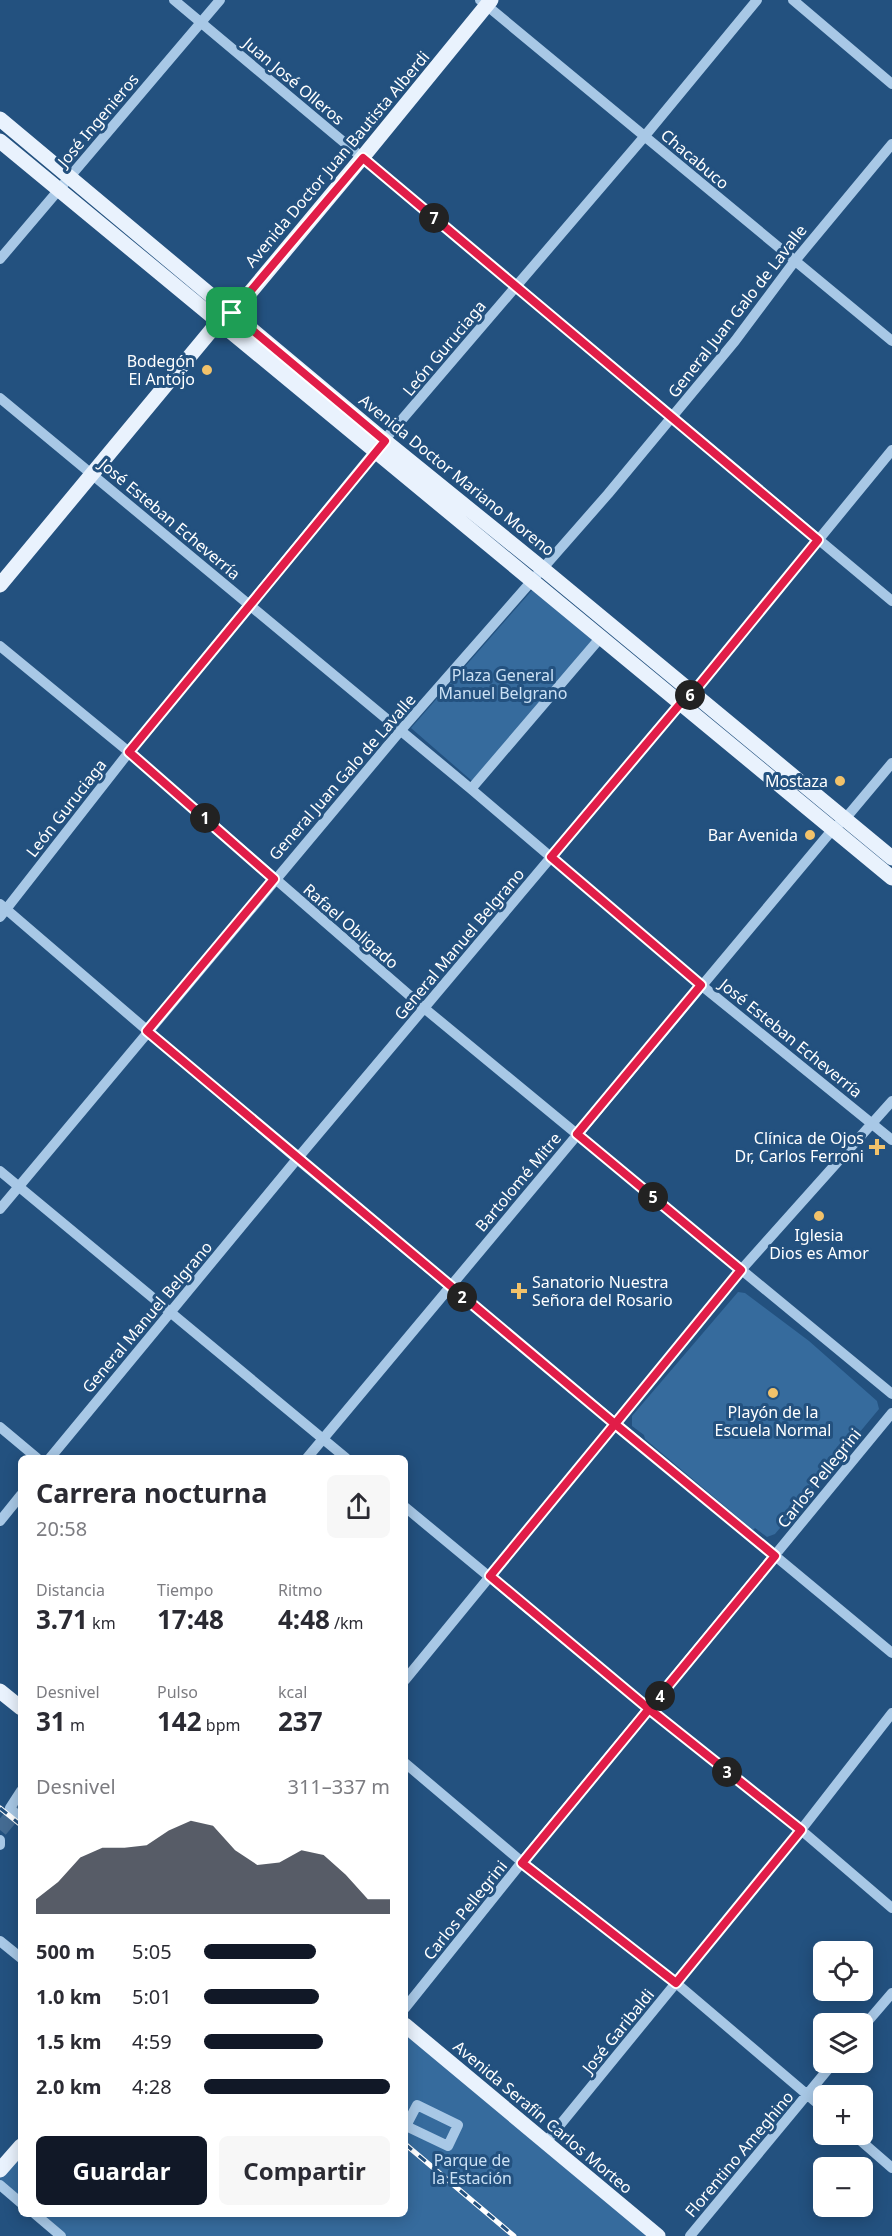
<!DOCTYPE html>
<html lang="es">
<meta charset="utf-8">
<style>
:root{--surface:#fff;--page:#f7f7f7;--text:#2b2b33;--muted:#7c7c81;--accent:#111827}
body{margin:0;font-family:"Noto Sans",sans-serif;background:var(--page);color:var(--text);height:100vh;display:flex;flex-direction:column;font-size:22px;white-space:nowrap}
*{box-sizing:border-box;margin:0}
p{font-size:20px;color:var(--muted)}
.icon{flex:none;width:33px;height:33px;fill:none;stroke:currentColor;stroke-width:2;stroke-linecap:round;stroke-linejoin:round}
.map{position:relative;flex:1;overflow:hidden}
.side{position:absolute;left:18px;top:1455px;width:390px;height:762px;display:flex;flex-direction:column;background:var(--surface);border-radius:9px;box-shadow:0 3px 15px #0003}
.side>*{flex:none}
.buttons{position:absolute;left:813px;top:1941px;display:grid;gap:12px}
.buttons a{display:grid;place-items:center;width:60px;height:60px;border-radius:9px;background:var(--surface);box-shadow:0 3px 15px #0003;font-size:30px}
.pin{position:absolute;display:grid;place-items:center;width:51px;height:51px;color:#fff;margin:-26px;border-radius:12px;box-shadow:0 3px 9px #0006}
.km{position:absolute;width:30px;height:30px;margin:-15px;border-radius:50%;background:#222;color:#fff;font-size:16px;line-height:30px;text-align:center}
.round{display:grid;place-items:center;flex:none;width:63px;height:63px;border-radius:9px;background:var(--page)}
.summary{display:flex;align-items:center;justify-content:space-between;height:102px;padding:0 18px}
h1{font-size:27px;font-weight:700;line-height:45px}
.stats{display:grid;grid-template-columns:repeat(3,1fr);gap:9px;height:102px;padding:6px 18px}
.stats div{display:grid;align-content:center}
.stats b{font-size:26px;font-weight:700}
.stats small{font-size:16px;font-weight:400}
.stats p{font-size:16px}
.chart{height:168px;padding:12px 18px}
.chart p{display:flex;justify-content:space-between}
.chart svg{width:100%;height:108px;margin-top:6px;fill:var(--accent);opacity:.7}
.cta{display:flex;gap:12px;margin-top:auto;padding:12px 18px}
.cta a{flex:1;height:69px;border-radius:9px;background:var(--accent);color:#fff;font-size:24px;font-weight:700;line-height:69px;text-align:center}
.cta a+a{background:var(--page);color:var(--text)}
ul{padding:0 18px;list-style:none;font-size:20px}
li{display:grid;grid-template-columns:96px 72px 1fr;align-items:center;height:45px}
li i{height:15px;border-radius:8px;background:var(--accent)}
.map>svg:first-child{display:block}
.green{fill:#366b9d}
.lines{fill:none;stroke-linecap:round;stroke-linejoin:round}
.major-tunnel{stroke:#446b92;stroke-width:15;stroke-dasharray:15 8;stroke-linecap:butt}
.minor{stroke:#a8c8e6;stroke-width:10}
.major{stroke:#e9f2fd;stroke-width:15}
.rail-casing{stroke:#fff;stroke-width:5}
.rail{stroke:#23517f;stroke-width:3;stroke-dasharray:9;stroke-linecap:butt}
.route-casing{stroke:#fff;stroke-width:12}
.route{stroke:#e11d48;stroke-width:8}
.poi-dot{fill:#f2c26a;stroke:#23517f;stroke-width:2}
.labels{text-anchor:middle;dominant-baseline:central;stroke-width:6;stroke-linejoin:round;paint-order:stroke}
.street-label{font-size:16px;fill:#fff;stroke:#23517f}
.poi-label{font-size:16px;fill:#fff;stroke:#23517f;text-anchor:end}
.park-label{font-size:16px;fill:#cbe1f5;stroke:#23517f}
</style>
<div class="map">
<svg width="892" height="2236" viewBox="0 0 892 2236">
<rect width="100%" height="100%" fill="#23517f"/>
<path class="green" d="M 534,588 L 595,641 L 472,781 L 411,728 Z
M 738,1292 L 745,1293 L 809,1341 L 877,1401 L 879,1409 L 775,1534 L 767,1537 L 755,1528 L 753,1530 L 645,1439 L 644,1435 L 632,1426 L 632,1416 Z
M 405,2025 L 658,2236 L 61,2236 L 35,2214 L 405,2214 Z
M 21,2146 L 21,2203 L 0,2185 L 0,2170 Z"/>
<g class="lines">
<path class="major-tunnel" d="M 0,1830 L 21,1805"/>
<path class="minor" d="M 174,0 L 892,601
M 480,0 L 892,341
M 793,0 L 892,84
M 0,259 L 220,0
M 0,398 L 471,789 L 701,985 L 892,1140
M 0,646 L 129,752 L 424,1008 L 892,1394
M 471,789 L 601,637
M 0,904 L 297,1159 L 892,1653
M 0,917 L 129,752 L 375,451 L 644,137 L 757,0
M 0,1171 L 346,1458
M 0,1209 L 401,730 L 608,494 L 735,341 L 794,262 L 892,144
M 0,1427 L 37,1458
M 50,1458 L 297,1159 L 680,704 L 693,693 L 892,450
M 307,1458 L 833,829 L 845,819 L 892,763
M 405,1507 L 649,1709 L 801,1830 L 892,1908
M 0,1521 L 21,1495
M 405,1680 L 741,1270 L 892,1101
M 405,1763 L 522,1862 L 676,1983 L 824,2109
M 21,1791 L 10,1808 L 16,1814 L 21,1815
M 0,1840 L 0,1845
M 0,1941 L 21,1958
M 405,2008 L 522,1862 L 892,1413
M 862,2028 L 892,1993
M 417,2105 L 458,2125 L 448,2146 L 406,2126 Z
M 853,2134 L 892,2168
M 546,2142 L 801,1830 L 892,1713
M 0,2185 L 21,2203
M 35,2214 L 61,2236
M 690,2236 L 834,2062"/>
<path class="major" d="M 0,119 L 385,441 L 543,569 L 892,858
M 0,141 L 892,878
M 0,585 L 219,321 L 233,313 L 362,158 L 491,0
M 0,1691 L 21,1708
M 405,2025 L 658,2236
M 0,2170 L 21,2146"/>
<g class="rail-casing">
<path id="rail" d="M 0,1808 L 21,1825
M 405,2144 L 514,2236"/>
</g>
<use href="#rail" class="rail"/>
</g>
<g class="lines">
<g class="route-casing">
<path id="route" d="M 232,313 L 385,441 L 129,752 L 274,879 L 147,1031 L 615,1424 L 490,1576 L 649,1709 L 801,1830 L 676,1983 L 522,1863 C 606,1760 691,1658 775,1556 L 615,1424 L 741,1270 L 577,1134 L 701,985 L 551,857 L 680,704 L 693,693 L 818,540 L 363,158 L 232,313"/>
</g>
<use href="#route" class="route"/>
</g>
<g class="poi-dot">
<circle cx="207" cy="370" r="6"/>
<circle cx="840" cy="781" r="6"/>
<circle cx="810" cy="835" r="6"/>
<path d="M874 1138h6v6h6v6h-6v6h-6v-6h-6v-6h6z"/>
<circle cx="819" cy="1216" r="6"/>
<path d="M516 1282h6v6h6v6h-6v6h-6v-6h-6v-6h6z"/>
<circle cx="773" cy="1393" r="6"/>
</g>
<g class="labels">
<g class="street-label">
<text transform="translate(294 81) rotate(40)">Juan José Olleros</text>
<text transform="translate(98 120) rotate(-50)">José Ingenieros</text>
<text transform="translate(337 159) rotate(-50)">Avenida Doctor Juan Bautista Alberdi</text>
<text transform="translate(695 159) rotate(40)">Chacabuco</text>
<text transform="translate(737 311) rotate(-52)">General Juan Galo de Lavalle</text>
<text transform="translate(444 348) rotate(-50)">León Guruciaga</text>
<text transform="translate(457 475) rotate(39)">Avenida Doctor Mariano Moreno</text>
<text transform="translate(170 519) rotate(40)">José Esteban Echeverría</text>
<text transform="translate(342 777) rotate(-49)">General Juan Galo de Lavalle</text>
<text transform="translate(66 808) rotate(-52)">León Guruciaga</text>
<text transform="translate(351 926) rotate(41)">Rafael Obligado</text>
<text transform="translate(459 944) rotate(-50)">General Manuel Belgrano</text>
<text transform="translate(791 1038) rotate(39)">José Esteban Echeverría</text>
<text transform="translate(518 1182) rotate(-50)">Bartolomé Mitre</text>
<text transform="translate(147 1317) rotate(-50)">General Manuel Belgrano</text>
<text transform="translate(819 1478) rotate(-51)">Carlos Pellegrini</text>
<text transform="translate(465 1910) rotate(-51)">Carlos Pellegrini</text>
<text transform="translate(618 2031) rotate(-51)">José Garibaldi</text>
<text transform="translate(543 2117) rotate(40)">Avenida Serafín Carlos Morteo</text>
<text transform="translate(739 2154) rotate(-50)">Florentino Ameghino</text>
</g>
<g class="poi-label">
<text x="195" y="361">Bodegón<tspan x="195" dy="18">El Antojo</tspan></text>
<text x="828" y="781">Mostaza</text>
<text x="798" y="835">Bar Avenida</text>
<text x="864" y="1138">Clínica de Ojos<tspan x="864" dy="18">Dr, Carlos Ferroni</tspan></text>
<text x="819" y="1235" text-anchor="middle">Iglesia<tspan x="819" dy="18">Dios es Amor</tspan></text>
<text x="532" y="1282" text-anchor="start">Sanatorio Nuestra<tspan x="532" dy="18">Señora del Rosario</tspan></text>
<text x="773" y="1412" text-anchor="middle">Playón de la<tspan x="773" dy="18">Escuela Normal</tspan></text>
</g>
<g class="park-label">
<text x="503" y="675">Plaza General<tspan x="503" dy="18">Manuel Belgrano</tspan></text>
<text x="472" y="2160">Parque de<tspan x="472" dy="18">la Estación</tspan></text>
</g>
</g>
</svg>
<div class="buttons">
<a><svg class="icon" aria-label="locate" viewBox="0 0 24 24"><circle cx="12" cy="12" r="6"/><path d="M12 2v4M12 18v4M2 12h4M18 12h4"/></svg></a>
<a><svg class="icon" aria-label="layers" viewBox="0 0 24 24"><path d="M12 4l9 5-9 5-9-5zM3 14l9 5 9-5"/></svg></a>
<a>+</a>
<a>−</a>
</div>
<div class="pin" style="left:232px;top:313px;background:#1e9e55"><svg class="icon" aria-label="arrive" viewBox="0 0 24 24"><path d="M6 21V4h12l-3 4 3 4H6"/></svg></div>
<b class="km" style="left:205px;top:818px">1</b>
<b class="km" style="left:462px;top:1297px">2</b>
<b class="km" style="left:727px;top:1772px">3</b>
<b class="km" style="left:660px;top:1696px">4</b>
<b class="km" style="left:653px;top:1197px">5</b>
<b class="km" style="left:690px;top:695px">6</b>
<b class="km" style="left:434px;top:218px">7</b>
<section class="side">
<div class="summary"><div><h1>Carrera nocturna</h1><p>20:58</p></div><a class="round"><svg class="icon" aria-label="share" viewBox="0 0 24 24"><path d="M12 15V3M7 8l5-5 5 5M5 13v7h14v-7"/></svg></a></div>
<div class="stats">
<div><p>Distancia</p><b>3.71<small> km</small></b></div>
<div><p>Tiempo</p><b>17:48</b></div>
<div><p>Ritmo</p><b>4:48<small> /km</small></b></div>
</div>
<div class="stats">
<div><p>Desnivel</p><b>31<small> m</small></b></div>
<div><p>Pulso</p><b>142<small> bpm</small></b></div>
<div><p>kcal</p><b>237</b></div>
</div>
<div class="chart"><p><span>Desnivel</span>311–337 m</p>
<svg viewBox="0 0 160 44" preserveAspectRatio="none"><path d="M0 44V38L10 31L20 21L30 17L40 17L50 16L60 10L70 6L80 8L90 18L100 24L110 23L120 18L130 20L140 28L150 38L160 38V44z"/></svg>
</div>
<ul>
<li><b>500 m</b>5:05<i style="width:60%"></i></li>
<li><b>1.0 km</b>5:01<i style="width:62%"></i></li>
<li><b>1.5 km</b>4:59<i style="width:64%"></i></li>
<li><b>2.0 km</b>4:28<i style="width:100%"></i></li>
</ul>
<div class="cta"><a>Guardar</a><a>Compartir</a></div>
</section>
</div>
